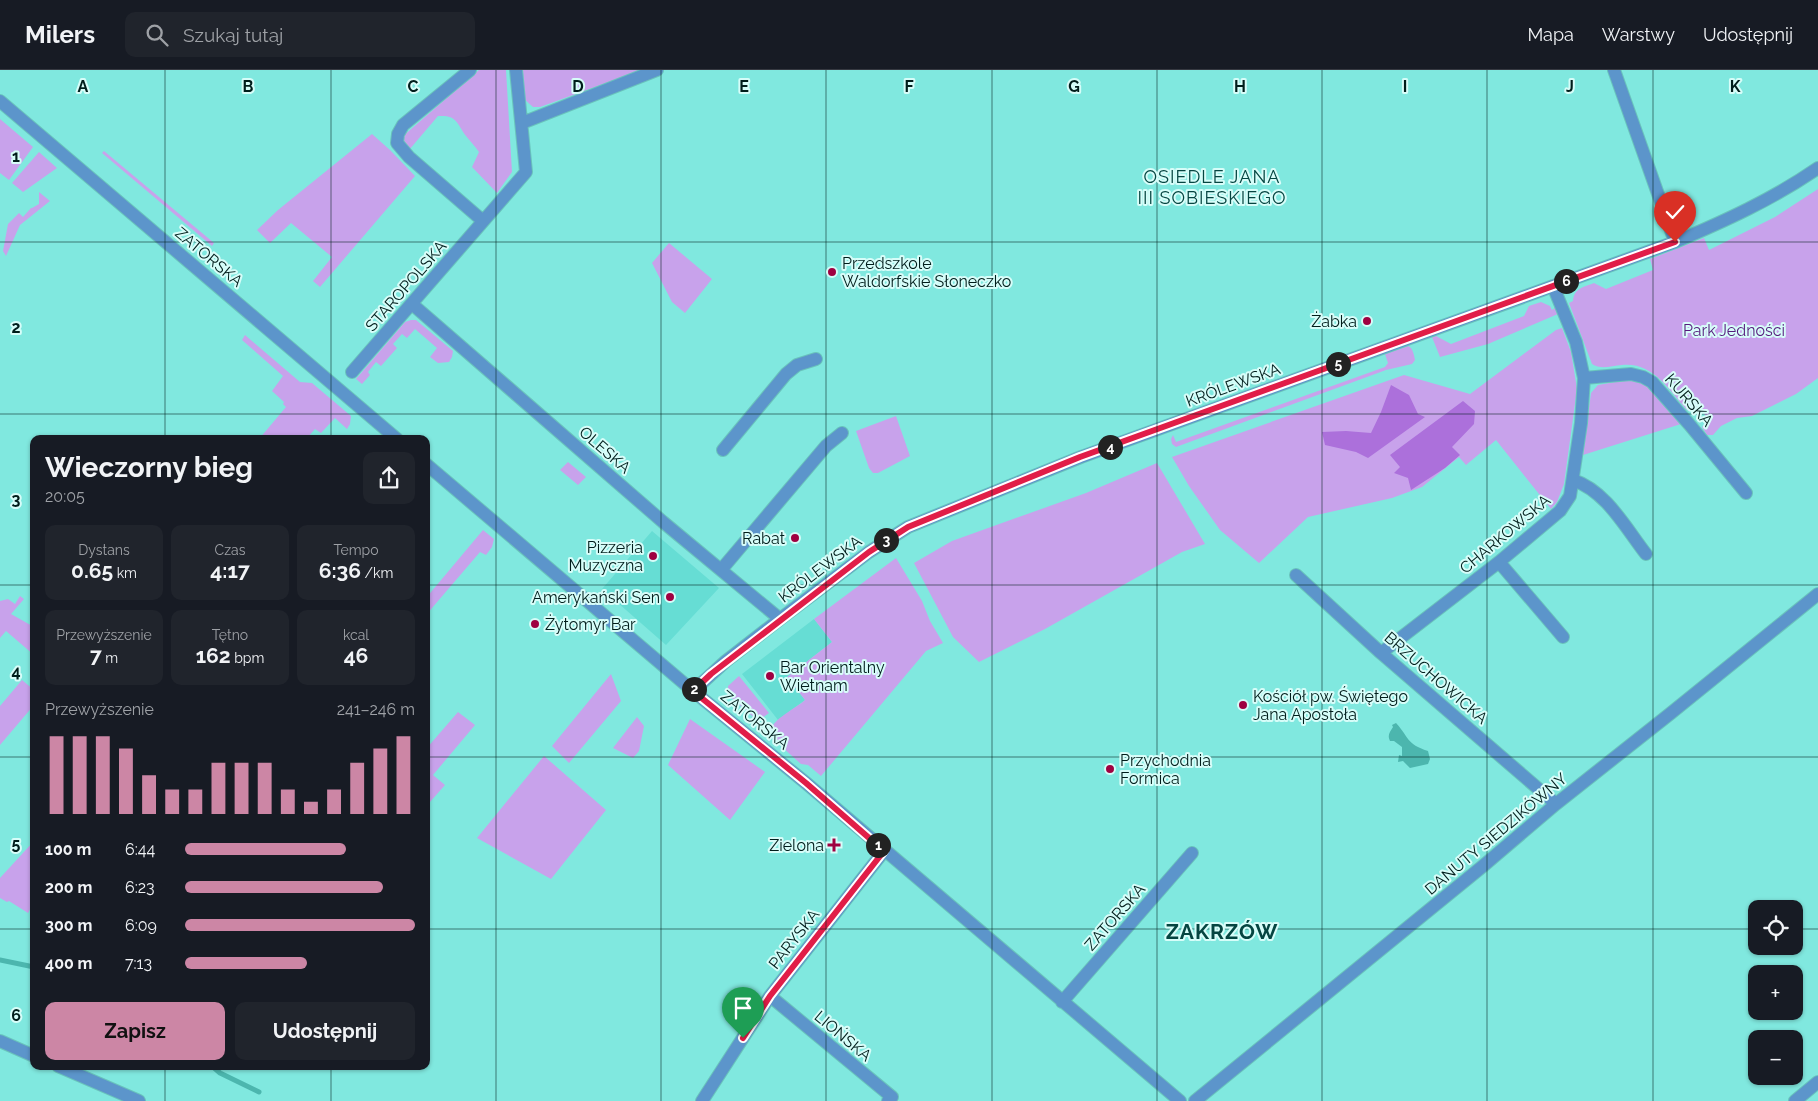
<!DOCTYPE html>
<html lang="pl">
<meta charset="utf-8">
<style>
:root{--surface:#171b24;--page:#20242c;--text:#f1f3f6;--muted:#9ea1a6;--line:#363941;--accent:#cc86a5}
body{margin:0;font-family:Raleway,sans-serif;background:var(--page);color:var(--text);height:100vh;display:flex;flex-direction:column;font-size:19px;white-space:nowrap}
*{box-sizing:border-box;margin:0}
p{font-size:16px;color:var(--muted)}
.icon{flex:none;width:28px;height:28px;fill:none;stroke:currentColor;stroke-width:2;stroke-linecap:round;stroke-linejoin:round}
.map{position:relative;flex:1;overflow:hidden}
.side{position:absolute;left:30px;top:365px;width:400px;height:635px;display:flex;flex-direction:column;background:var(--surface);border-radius:10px;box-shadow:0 1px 4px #0004}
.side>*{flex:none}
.fabs{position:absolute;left:1748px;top:830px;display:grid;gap:10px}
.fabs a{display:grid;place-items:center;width:55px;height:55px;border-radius:10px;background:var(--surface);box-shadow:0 1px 4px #0004;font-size:25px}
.pin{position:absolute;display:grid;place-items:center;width:42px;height:42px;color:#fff;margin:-51px -21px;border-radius:50% 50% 50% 0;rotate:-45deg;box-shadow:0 0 5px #0007}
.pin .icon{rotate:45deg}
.km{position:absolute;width:25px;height:25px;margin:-12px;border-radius:50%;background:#222;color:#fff;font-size:14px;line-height:25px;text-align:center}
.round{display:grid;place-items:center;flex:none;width:52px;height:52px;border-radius:10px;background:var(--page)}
.overview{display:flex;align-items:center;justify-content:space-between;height:85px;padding:0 15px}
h1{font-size:28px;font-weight:700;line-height:38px}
.metrics{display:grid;grid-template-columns:repeat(3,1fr);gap:8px;height:85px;padding:5px 15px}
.metrics div{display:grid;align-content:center;border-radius:10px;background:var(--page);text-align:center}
.metrics b{font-size:21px;font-weight:700}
.metrics small{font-size:14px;font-weight:400}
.metrics p{font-size:14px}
.chart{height:140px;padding:10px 15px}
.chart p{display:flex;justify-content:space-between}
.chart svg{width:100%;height:90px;margin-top:5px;stroke:var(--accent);stroke-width:6}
.button{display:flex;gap:10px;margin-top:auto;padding:10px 15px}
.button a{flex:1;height:58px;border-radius:10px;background:var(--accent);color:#111;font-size:20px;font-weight:700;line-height:58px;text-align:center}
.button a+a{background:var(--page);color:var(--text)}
ul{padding:0 15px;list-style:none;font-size:16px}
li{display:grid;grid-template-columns:80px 60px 1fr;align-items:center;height:38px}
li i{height:12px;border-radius:6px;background:var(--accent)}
header{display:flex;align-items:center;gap:30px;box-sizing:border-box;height:70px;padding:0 25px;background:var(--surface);border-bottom:1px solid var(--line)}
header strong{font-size:24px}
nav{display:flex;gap:28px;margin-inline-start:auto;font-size:18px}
.search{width:350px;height:45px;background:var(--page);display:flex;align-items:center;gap:12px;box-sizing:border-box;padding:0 18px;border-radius:10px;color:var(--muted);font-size:19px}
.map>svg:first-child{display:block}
.built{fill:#66ddd4}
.green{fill:#c8a2eb}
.forest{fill:#ac70db}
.water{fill:#4cb6ae}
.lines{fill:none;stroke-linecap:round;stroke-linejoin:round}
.stream{stroke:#4cb6ae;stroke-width:5}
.minor-casing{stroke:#69c3bc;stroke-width:14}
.minor{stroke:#5c95cb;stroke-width:12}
.route-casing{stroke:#fff;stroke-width:10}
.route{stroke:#e11d48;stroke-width:6}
.grid{fill:none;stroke:#001d1b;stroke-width:1;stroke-opacity:0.55}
.poi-dot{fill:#9f0141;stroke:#d7fdf9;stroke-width:2}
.labels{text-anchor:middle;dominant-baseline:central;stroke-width:4;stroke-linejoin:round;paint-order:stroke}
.street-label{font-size:16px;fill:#001d1b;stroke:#d7fdf9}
.poi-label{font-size:16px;fill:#001d1b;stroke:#d7fdf9;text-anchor:start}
.park-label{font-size:16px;fill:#561b7c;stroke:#d7fdf9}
.neighbourhood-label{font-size:18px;letter-spacing:1px;fill:#054541;stroke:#d7fdf9}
.district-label{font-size:21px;font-weight:bold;letter-spacing:1px;fill:#054541;stroke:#d7fdf9}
.grid-label{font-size:16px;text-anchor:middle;font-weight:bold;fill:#001d1b;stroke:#d7fdf9;stroke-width:4;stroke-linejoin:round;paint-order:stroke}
</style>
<header>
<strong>Milers</strong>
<div class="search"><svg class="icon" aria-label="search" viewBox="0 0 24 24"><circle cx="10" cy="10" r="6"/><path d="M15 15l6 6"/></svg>Szukaj tutaj</div>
<nav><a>Mapa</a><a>Warstwy</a><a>Udostępnij</a></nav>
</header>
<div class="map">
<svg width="1818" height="1031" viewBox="0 0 1818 1031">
<rect width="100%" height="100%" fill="#80e8df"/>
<path class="built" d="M 652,461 L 719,518 L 666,575 L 602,519 Z
M 814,549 L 832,572 L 787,607 L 805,630 L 778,650 L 742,604 Z"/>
<path class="green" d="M 479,0 L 506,0 L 512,102 L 497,123 L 472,97 L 479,82 C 475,76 470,71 466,66 C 456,52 457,45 438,46 L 409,80 L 402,67 Z
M 523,0 L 642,0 L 540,37 L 533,37 L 524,29 Z
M 0,49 L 33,77 L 9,110 L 0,103 Z
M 372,64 L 390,80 L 415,106 L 320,217 L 313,211 L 332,187 L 291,153 L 270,173 L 257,160 L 278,140 Z
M 104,81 L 214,173 L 212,176 L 102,83 Z
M 39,82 L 57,98 L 23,122 L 12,113 Z
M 1818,119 L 1818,308 L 1796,324 L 1752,346 L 1737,348 L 1721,356 L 1713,365 L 1707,365 L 1702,357 L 1709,350 L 1698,336 L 1689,341 L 1686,339 C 1668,319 1653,292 1622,295 C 1611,296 1601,300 1592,294 L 1569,233 L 1573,231 C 1574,218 1584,217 1594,213 L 1606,219 L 1653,200 L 1650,189 L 1704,168 L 1709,180 L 1775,147 Z
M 39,122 L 50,131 L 20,155 L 6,186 L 3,181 L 8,154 L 19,143 L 23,147 L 31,138 L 32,138 L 39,134 Z
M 669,173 L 712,209 L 685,243 L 672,232 L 652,193 Z
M 1541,232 L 1550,236 L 1552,240 L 1555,238 L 1558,244 L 1488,274 L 1440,287 L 1432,267 L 1436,266 L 1451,274 L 1524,246 L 1529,236 Z
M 411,250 L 416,250 L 453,281 L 452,287 L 449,292 L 438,293 L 430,287 L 437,278 L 415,259 L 407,268 L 402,264 L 393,274 L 397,278 L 381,296 L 376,292 L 368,302 L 370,305 L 362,314 L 356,309 L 405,252 Z
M 1562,258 L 1571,282 L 1577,319 L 1564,414 L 1557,432 L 1551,439 L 1496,370 L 1466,395 L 1459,387 L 1422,417 L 1392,428 L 1308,447 L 1259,493 L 1220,460 L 1189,416 L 1172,387 L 1404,305 L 1470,324 L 1556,260 Z
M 245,265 L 300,312 L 312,313 L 351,346 L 350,354 L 347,359 L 335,348 L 321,363 L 315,359 L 306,369 L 259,369 L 286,337 L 283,334 L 284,332 L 272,321 L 283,306 L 242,270 Z
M 1408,276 C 1413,278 1414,285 1415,290 L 1412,294 L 1386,300 L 1176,377 L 1172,374 L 1171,369 L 1173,365 L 1176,372 L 1385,297 L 1388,293 L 1385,284 Z
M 1627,310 L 1639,311 L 1646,315 L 1681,354 L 1583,385 L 1591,323 L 1598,315 Z
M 896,346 L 910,386 L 878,403 L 873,403 L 869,398 L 856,361 Z
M 568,392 L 586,407 L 578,415 L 560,400 Z
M 1157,393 L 1205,474 L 1182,482 L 1045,559 L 979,592 L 953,567 L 914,493 L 952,471 L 1086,423 Z
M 483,460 L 494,469 L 492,477 L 486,485 L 480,482 L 426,545 L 426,528 Z
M 896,488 L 922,531 L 930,551 L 943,573 L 926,581 L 821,706 L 808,695 L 801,694 L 782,677 L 770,661 C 774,648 795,639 805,630 L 787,607 L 832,572 L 814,549 Z
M 20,526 L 24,529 L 11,544 L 34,557 L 34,585 L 6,561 L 0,568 L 0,531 L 8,529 L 15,534 Z
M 611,604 L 621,631 L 569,693 L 552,676 Z
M 739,606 L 769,643 L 758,651 L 728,625 L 728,616 Z
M 22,610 L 34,620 L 34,635 L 0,675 L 0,636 Z
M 458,642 L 475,655 L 433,705 L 445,715 L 430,732 L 426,728 L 426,679 Z
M 637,647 L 644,656 L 639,681 L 633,688 L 613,678 Z
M 690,649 L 765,702 L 730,750 L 668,695 Z
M 544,686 L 606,740 L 551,809 L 477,768 Z
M 34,771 L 34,832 L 28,843 L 9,831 L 7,832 L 0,828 L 0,808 Z"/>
<path class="forest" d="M 1391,315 L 1409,325 L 1418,344 L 1425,347 L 1368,388 L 1356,382 L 1325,375 L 1322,362 L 1346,361 L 1371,363 L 1381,342 Z
M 1463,331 L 1475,341 L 1474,354 L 1452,377 L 1460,385 L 1445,398 L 1411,420 L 1408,408 L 1394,403 L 1400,397 L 1390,385 Z"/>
<path class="water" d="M 1396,653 C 1409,667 1406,674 1428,681 L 1430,689 L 1428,694 L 1410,698 L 1403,691 L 1398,692 L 1399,685 L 1402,686 L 1402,677 L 1394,671 L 1390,671 C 1387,665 1390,662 1393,657 L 1392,655 Z"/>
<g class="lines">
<path class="stream" d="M 0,890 L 34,897
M 212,996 L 220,1003 L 259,1022"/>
<g class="minor-casing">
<path id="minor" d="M 470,0 L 403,55 L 398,64 L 397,73 L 409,87 L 483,151
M 1614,0 L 1675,172
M 0,31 L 397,369
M 522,53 L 657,0
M 412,234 L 663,452 L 780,549
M 352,302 L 526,102 L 516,0
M 1584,308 L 1631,304 L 1643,307 L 1652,312 L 1689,354 L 1746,423
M 723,380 L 786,304 L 797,295 L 816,289
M 426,394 L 693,621 L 806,713 L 1180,1031
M 1573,410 C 1606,421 1625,457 1646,484
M 1499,492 L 1563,567
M 721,500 L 826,376 L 842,363
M 1296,505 L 1381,583 L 1556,734
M 1381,583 L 1499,492 L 1560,441 L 1570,426 L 1581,353 L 1584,308 L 1576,272 L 1553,216
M 693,621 L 726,591 L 780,549 L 869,482 L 908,457 L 1081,387 L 1675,172 C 1725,151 1773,129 1818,98
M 770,926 L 892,1027 L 888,1031
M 1062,932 L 1192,783
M 0,971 L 34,986
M 58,996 L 139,1031
M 702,1031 L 770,926 L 884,781
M 1195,1031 L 1483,796 L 1556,734 L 1671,643 L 1818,524
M 1795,1031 L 1818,1012"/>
</g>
<use href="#minor" class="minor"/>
</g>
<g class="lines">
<g class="route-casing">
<path id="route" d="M 743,968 L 770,926 L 884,781 L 806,713 L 693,621 L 711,604 L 869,482 L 908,457 L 1080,387 L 1675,172"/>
</g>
<use href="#route" class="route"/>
</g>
<path class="grid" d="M 165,0 L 165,369M 331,0 L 331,369M 496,0 L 496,1031M 661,0 L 661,1031M 826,0 L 826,1031M 992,0 L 992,1031M 1157,0 L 1157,1031M 1322,0 L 1322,1031M 1487,0 L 1487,1031M 1653,0 L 1653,1031M 0,172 L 1818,172M 0,344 L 1818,344M 0,515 L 34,515M 426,515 L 1818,515M 0,687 L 34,687M 426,687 L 1818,687M 0,859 L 34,859M 426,859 L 1756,859M 1794,859 L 1818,859M 165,996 L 165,1031M 331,996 L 331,1031"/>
<g class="poi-dot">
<circle cx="832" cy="202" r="5"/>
<circle cx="1367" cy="251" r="5"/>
<circle cx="795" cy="468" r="5"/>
<circle cx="653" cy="486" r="5"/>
<circle cx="670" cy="527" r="5"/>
<circle cx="535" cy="554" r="5"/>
<circle cx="770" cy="606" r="5"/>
<circle cx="1243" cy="635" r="5"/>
<circle cx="1110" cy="699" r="5"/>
<path d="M831.5 767.5h5v5h5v5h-5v5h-5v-5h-5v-5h5z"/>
</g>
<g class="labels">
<g class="street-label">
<text transform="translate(209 187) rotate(40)">ZATORSKA</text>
<text transform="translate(406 216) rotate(-49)">STAROPOLSKA</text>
<text transform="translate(1233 315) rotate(-20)">KRÓLEWSKA</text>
<text transform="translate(1689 330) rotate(49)">KURSKA</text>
<text transform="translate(605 380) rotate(41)">OLESKA</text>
<text transform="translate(1505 464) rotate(-40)">CHARKOWSKA</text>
<text transform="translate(820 499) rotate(-37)">KRÓLEWSKA</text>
<text transform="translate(1436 608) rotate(41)">BRZUCHOWICKA</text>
<text transform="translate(755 650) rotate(39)">ZATORSKA</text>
<text transform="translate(1496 764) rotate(-40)">DANUTY SIEDZIKÓWNY</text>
<text transform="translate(1115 847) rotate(-49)">ZATORSKA</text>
<text transform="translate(794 869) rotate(-52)">PARYSKA</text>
<text transform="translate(843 966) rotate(40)">LIOŃSKA</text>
</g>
<g class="poi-label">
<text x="842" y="193">Przedszkole<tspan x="842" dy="18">Waldorfskie Słoneczko</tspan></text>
<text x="1357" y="251" text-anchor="end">Żabka</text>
<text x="785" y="468" text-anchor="end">Rabat</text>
<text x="643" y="477" text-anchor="end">Pizzeria<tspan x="643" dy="18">Muzyczna</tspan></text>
<text x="660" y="527" text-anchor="end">Amerykański Sen</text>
<text x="545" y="554">Żytomyr Bar</text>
<text x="780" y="597">Bar Orientalny<tspan x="780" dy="18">Wietnam</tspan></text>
<text x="1253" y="626">Kościół pw. Świętego<tspan x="1253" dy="18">Jana Apostoła</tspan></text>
<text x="1120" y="690">Przychodnia<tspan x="1120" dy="18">Formica</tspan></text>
<text x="824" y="775" text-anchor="end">Zielona</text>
</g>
<g class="park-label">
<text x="1734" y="260">Park Jedności</text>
</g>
<g class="neighbourhood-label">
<text x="1212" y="106">OSIEDLE JANA<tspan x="1212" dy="21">III SOBIESKIEGO</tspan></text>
</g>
<g class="district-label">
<text x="1222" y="861">ZAKRZÓW</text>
</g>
</g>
<g class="grid-label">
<text x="83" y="22">A</text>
<text x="248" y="22">B</text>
<text x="413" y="22">C</text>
<text x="578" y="22">D</text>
<text x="744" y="22">E</text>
<text x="909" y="22">F</text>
<text x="1074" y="22">G</text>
<text x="1240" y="22">H</text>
<text x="1405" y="22">I</text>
<text x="1570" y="22">J</text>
<text x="1735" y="22">K</text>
<text x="16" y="92">1</text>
<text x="16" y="263">2</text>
<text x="16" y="435">3</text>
<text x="16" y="607">4</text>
<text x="16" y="779">5</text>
<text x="16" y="951">6</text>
</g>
</svg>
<div class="fabs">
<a><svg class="icon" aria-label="locate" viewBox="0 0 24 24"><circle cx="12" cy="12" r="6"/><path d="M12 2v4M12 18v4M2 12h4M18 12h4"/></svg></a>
<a>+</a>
<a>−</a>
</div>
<div class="pin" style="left:743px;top:968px;background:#1e9e55"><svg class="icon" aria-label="arrive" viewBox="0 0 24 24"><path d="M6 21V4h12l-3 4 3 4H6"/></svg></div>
<div class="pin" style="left:1675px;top:172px;background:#d93025"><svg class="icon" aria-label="check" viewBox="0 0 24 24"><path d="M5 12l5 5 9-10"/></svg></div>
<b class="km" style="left:878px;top:775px">1</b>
<b class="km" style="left:694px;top:619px">2</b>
<b class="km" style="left:886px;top:470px">3</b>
<b class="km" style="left:1110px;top:377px">4</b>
<b class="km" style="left:1338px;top:294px">5</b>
<b class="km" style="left:1566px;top:211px">6</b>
<section class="side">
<div class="overview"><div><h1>Wieczorny bieg</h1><p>20:05</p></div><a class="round"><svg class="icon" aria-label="share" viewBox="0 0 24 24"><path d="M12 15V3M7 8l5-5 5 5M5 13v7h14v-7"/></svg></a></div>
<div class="metrics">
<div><p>Dystans</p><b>0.65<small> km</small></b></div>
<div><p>Czas</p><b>4:17</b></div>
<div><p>Tempo</p><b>6:36<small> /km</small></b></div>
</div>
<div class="metrics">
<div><p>Przewyższenie</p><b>7<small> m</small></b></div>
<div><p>Tętno</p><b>162<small> bpm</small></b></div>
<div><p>kcal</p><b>46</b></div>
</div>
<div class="chart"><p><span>Przewyższenie</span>241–246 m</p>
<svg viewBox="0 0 160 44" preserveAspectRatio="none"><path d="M5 44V6M15 44V6M25 44V6M35 44V12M45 44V25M55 44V32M65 44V32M75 44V19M85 44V19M95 44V19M105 44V32M115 44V38M125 44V32M135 44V19M145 44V12M155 44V6"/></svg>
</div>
<ul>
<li><b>100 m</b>6:44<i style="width:70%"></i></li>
<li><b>200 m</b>6:23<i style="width:86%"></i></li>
<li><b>300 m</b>6:09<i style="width:100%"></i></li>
<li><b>400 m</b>7:13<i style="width:53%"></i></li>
</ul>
<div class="button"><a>Zapisz</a><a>Udostępnij</a></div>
</section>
</div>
